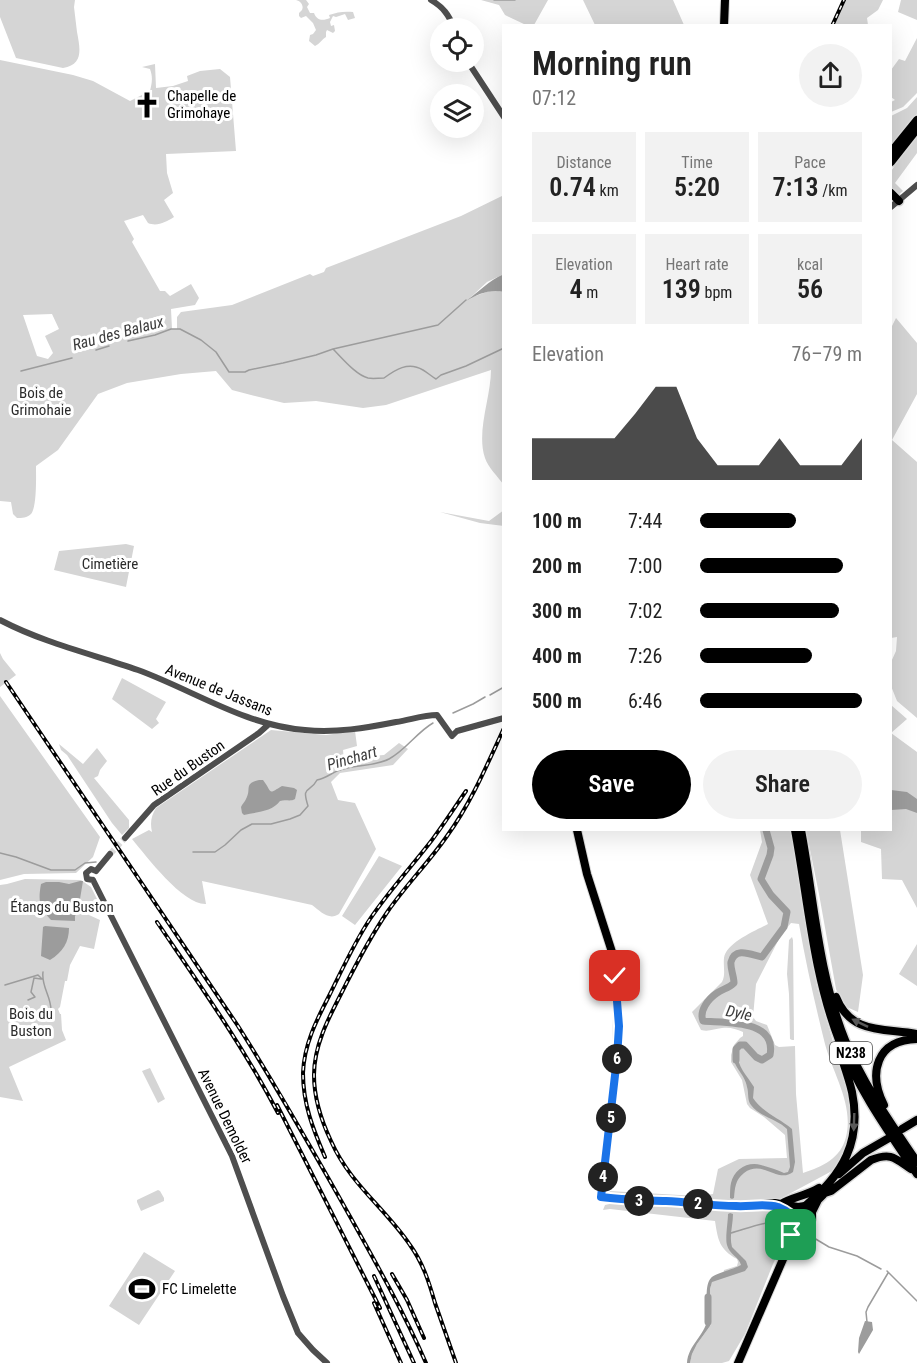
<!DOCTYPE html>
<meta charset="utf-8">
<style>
:root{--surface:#fff;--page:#f2f2f2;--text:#222;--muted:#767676;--accent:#000}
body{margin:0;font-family:"Roboto Condensed",sans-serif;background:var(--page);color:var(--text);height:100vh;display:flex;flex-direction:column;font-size:22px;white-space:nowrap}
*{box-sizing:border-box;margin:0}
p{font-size:20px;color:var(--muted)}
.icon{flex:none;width:33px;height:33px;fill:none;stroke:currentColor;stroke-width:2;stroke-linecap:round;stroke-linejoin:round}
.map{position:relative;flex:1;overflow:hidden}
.drawer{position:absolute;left:502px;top:24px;width:390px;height:807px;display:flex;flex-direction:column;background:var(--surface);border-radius:0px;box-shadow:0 6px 24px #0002}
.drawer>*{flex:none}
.fabs{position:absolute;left:430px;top:18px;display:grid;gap:12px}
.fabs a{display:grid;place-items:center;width:54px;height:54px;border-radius:50%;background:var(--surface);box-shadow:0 6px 24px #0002;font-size:30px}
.pin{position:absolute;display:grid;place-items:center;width:51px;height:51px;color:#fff;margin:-26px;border-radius:12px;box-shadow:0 3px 9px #0006}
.km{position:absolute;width:30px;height:30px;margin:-15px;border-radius:50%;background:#222;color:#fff;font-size:16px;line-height:30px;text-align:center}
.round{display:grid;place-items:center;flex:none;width:63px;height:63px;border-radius:32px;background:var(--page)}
.summary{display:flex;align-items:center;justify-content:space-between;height:102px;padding:0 30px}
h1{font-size:33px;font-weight:600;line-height:45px}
.metrics{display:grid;grid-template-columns:repeat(3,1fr);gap:9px;height:102px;padding:6px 30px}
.metrics div{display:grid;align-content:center;border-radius:0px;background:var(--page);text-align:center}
.metrics b{font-size:26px;font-weight:600}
.metrics small{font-size:16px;font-weight:400}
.metrics p{font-size:16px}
.chart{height:168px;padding:12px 30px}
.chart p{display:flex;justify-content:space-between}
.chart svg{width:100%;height:108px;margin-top:6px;fill:var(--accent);opacity:.7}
.action{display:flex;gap:12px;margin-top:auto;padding:12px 30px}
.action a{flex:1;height:69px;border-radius:36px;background:var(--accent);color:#fff;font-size:24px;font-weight:600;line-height:69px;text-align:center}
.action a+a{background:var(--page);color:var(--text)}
ul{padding:0 30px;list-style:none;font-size:20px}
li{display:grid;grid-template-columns:96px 72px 1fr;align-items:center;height:45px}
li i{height:15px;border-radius:8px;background:var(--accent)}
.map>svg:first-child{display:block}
.green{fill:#d5d5d5;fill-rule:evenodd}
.water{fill:#9c9c9c}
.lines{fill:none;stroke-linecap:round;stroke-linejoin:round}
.stream{stroke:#9c9c9c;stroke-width:1.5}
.river{stroke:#9c9c9c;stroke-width:7}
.minor-tunnel{stroke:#d9d9d9;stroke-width:6;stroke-dasharray:6 3;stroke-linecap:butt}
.major-casing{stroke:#dbdbdb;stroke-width:10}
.highway-casing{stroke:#dbdbdb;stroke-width:11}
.minor{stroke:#4e4e4e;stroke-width:6}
.major{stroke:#000;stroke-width:8}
.highway{stroke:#000;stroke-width:8}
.rail-casing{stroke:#000;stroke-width:4}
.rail{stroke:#fff;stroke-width:1.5;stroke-dasharray:4.5;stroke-linecap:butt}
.oneway{fill:#595959}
.route-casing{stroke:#fff;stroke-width:12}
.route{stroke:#1a73e8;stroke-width:8}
.labels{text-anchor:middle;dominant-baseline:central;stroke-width:6;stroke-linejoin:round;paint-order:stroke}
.shield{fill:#fff;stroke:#4c4c4c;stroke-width:1.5}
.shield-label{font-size:14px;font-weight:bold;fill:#000}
.poi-label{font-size:15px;fill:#000;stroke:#fff;text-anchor:start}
.park-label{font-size:15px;fill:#2c2c2c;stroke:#fff}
.street-label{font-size:15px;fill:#000;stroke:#fff}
.water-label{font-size:16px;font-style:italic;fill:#3d3d3d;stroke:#fff}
</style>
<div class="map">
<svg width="917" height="1363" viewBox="0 0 917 1363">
<rect width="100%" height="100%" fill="#fff"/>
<path class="green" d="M 0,0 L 75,0 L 74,7 C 75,15 76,24 77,32 C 80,48 84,65 63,68 L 16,58 L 0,17 Z
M 296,0 L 306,0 L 309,4 L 307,7 L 310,13 L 314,13 C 317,21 323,21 330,18 L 329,15 C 337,12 345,11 353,12 L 355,18 L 348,20 L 345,14 L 336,17 L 333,16 L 330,22 L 331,26 L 334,25 L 335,31 L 333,33 L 327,30 L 326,32 L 326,37 C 322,39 320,44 315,46 L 309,41 L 310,35 L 313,34 L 316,30 L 313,23 L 306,16 L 301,18 L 299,16 L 299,13 L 302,10 C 304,6 301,1 296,0 Z
M 481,0 L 548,0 L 534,25 L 526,25 L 505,15 L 499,5 Z
M 583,0 L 673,0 L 684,25 L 595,25 Z
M 846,0 L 883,0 L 878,10 L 867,18 L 868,25 L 834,25 Z
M 901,0 L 917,0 L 917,20 L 898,12 Z
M 917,38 L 917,93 L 903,107 L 891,112 L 891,102 L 895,100 L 891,97 L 891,70 L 899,59 L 905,61 Z
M 0,60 L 73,75 L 93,81 L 130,101 L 150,91 C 152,83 153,77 150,69 L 142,67 L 155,64 L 156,88 L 173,86 L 188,81 L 187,76 L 200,71 L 220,69 L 230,77 L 236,151 L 166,154 L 167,173 L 173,193 L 164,200 L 174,217 C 166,222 157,227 148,223 L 143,215 L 124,221 L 134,239 L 132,242 L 160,291 L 165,291 L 170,296 L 191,284 L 199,298 L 195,305 L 171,309 L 172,329 L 177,329 L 177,317 L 181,312 L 232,305 L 310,274 L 313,276 L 324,272 L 326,268 L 461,216 L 504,195 L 504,274 L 487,282 L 470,298 L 492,290 L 504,292 L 504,485 C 498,477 488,467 485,458 C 476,432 491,397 491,370 L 386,405 L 363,408 L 316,401 L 284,403 L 251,395 L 232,390 L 216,371 L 181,374 L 127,383 L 98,394 L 58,450 L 36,466 C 36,477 37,507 31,514 C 27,518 22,518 17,518 L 13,514 L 11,502 L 0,501 ZM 52,314 L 59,329 L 45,336 L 53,353 L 48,359 L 37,356 L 23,315 Z
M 917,97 L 917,114 L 891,145 L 891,116 L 907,108 Z
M 917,135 L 917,153 L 895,183 L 903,191 L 898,195 L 891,189 L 891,171 Z
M 896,318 L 917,343 L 917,394 L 892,440 L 917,462 L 917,718 L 897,701 L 891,686 L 891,662 L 896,651 L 897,637 L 891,638 L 891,328 Z
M 504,510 L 504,526 L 480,523 L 440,512 L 489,521 Z
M 126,544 L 134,546 L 126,587 L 54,570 L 59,551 Z
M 0,653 L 3,659 L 16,675 L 0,687 Z
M 122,678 L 166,702 L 156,719 L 159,723 L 152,729 L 112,699 Z
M 0,696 L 100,837 L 93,857 L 76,873 L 24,874 L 0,880 Z
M 891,705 L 907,719 L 891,733 L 917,752 L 917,908 L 902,880 L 882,879 L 881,849 L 861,842 L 861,830 L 891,830 Z
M 271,730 L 326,735 L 355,731 L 357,746 L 343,750 L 344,761 L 358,757 L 384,755 L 399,743 L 408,749 L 393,765 L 340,773 L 331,782 L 338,800 L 355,803 L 376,849 L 339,914 C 329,921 320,911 312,905 L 202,881 L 206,904 C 183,905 147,857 132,839 L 149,830 L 152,832 C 150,823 151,816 156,808 Z
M 59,744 L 83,764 L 97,748 L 107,761 L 100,770 L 98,776 L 94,778 L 129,820 L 129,828 L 122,835 L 112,823 L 67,755 L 61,750 Z
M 760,830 L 792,830 L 817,987 L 850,1100 L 851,1131 L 844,1155 L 832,1171 L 776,1201 L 738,1203 L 612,1193 L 609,1191 L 697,1196 L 713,1194 L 718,1169 L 739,1159 L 787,1158 L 785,1135 L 764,1117 L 750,1108 L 747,1104 L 742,1080 L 731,1062 L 731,1055 L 734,1045 L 740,1038 L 743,1036 L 743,1032 C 736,1029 730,1027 722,1028 C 714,1029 709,1032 701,1030 L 692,1012 L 722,982 C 726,974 723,967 724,958 C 726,943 755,931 768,924 L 750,875 L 762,842 ZM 791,923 L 799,924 C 806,964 815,1004 825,1044 C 833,1074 854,1105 846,1137 C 841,1158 822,1167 803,1173 L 796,1094 L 795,1046 L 779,1047 L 775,1045 L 767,1025 L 756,1021 L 753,1017 L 756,984 L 781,935 Z
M 806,830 L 840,830 L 863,975 L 858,1012 L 842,1005 L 836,989 L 819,894 Z
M 379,856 L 402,866 L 355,925 L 342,916 Z
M 25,879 L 81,880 L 91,887 L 100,905 L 92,909 L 89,915 L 100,920 L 94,949 L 80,946 L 70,965 L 67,981 L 65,981 L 60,1007 L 58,1009 L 60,1014 L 61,1014 L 62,1030 L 66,1040 L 9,1067 L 23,1101 L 0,1097 L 0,885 L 7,884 Z
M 792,937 L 793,940 L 794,1040 L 792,1040 L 790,1039 L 789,994 L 787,974 L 789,940 Z
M 917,944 L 917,986 L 899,974 Z
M 150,1068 L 165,1099 L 158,1103 L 142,1071 Z
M 158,1190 L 160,1191 L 164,1198 L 164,1201 L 141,1211 L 137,1202 L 137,1200 Z
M 614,1203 L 724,1208 L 769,1208 L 778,1210 L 789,1217 L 792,1222 L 790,1229 L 773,1264 L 745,1334 L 729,1361 L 722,1363 L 690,1363 L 692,1354 L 697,1344 L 710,1326 L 710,1289 L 712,1281 L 723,1277 L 724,1270 L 737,1266 L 738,1262 L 737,1259 C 719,1249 718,1240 715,1221 L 610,1209 L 603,1210 L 605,1205 Z
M 144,1252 L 175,1271 L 139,1325 L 109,1306 Z"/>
<path class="water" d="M 504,274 L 504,292 C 489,289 479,294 466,301 C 480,291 488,281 504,274 Z
M 259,780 L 263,780 C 273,793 267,795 282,786 L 294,788 L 297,790 L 295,799 C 290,802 286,799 280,801 C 272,812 256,812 244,815 L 242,813 L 241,807 C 242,804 245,802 246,799 C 252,789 243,784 259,780 Z
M 891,790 L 907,792 L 917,799 L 917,813 L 906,809 L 891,810 Z
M 80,881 L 83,881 L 78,911 L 75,916 L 75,921 L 51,920 C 39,907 38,901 41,884 L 46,882 L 59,882 L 69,884 Z
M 45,926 L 69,928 C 69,942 63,952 50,960 L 41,956 L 43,927 Z
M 735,1051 L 737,1052 C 738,1068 746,1074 754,1087 L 753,1098 C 762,1112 779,1118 792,1129 L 795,1162 L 793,1172 C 778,1184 763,1159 744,1173 C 735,1180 735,1188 734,1198 L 732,1199 L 730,1198 C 730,1193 730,1187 731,1183 C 734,1169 748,1161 761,1165 C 769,1167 777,1170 784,1173 L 788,1172 L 790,1167 L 787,1129 C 777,1119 760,1117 751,1105 C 747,1100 749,1093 747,1087 C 745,1073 731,1067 734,1052 Z
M 730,1213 L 733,1214 C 733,1225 729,1236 732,1247 L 746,1261 L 748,1267 L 745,1271 L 712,1282 L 710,1289 L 710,1326 L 697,1344 L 692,1354 L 690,1363 L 687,1363 C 688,1345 705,1335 707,1320 C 709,1309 703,1287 711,1278 C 714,1274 734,1269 741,1265 C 739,1257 729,1254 727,1245 C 725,1238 728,1222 728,1214 Z
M 865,1321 L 872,1322 L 873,1330 L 859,1354 L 858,1352 L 859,1338 Z"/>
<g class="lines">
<path class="stream" d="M 494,0 L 515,0
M 128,341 L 155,335 L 171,329 L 180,329 L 201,340 L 216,352 L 229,372 L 245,372 L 249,370 L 283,363 L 316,355 L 333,349 L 438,325 L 466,300
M 333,349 C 342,358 356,375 368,378 C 373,379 378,378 384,378 C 395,370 408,361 423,370 C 428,373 431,376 436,379 L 441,375 L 466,366 L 504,348
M 96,350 L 109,346
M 21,371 L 72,358
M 490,695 L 504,687
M 453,713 L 473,704 L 485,697
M 193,852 L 215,852 L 225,845 L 241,830 L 252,824 L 271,824 L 290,819 L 300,815 L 308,806 C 301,784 310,794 317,780 C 328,778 333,771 343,769 C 357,765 376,766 389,759 C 406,750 417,732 433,723
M 0,853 L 16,857 L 51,870 L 75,870 L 85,863 L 96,862
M 43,972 C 41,986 51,996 51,1010
M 5,985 L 38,975 L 42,979
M 28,1000 L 35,997 L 31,992 L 34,978 L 41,979
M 804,1232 L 829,1247 L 857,1256 L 881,1269
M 731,1233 C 747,1229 775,1216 790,1225
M 887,1271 L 917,1301
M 867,1322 L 866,1312 L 868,1307 L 888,1273"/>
<path class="river" d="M 736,1060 L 736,1049 L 740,1045 L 745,1045 L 756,1057 L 762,1060 L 770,1055 C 777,1019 725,1023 703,1021 C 699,1011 708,999 717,993 C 723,989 729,988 734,983 C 734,976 730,968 731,962 C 735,946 752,955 762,957 L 784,927 L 787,912 L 771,895 L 761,879 L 770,855 L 771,848 L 766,830
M 708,1297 L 708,1322"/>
<path class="minor-tunnel" d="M 110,854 L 125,838"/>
<g class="major-casing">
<path id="major" d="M 724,26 L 725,0
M 577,830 L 587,874 L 612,952 L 618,1014 L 617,1057 L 601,1197 L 633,1201 L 664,1201 L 737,1206 L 775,1203 L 798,1207 L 805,1206 L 808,1207 L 812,1212 L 812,1219 L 801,1228 L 787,1250 L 738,1363
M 776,1207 L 794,1217
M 788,1239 L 796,1221"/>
</g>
<g class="highway-casing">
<path id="highway" d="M 891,152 L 917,120
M 891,162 L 917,129
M 891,193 L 899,201
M 795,830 C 808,899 813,973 839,1040 C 858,1089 888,1131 917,1174
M 801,830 C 814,899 818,973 845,1040 C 863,1084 890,1122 917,1162
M 836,997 C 851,1035 884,1028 917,1034
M 884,1105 C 868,1073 876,1040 917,1039
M 902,1129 L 917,1120
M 839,1174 L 863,1153 L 889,1138
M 825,1193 L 831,1191 L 871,1160 C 891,1152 895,1158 911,1169
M 781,1204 C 792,1197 806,1196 819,1188
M 805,1206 C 843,1175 862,1141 852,1092 C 849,1079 845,1068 841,1056
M 812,1212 L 818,1200 L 823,1195"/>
</g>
<path class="minor" d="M 431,0 C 443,7 449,15 454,28
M 468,62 L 504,117
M 891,207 L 917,185
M 0,620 C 44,643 92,654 138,670 C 193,690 246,726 305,730 C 336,733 366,728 396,722 C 410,720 423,715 437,715 L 452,736 L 457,731 L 504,718
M 125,838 L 154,805 L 259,733 L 269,724
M 96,871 L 110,854
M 93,880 L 232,1156 L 283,1296 L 298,1333 L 313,1350 L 327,1363
M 93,880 L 87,879 L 86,873 L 91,869 L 96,871"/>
<use href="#major" class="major"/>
<use href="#highway" class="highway"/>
<g class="rail-casing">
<path id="rail" d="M 832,26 L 844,0
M 6,682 L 238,1026 C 275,1084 309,1144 343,1204 C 372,1256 402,1308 426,1363
M 157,922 C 199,984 243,1046 278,1113
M 277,1105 L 380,1308
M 325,1157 C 313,1129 303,1104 303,1073 C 304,1045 316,1021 329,996 C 342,970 354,943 370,919 C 389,891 412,866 432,840 C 444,824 455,807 466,791
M 392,1274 L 407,1300 L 424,1338
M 374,1276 L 414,1363
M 374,1303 L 401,1363
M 456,1363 C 449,1343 442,1323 435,1303 C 429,1282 423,1263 410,1245 C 385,1208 350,1184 331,1141 C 321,1120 314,1098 314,1075 C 314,1046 328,1019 341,994 C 355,966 370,937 388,911 C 406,885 429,862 447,836 C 471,803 487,765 504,728"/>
</g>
<use href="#rail" class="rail"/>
</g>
<defs><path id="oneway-solid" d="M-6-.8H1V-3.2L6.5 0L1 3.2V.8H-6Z" transform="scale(1.5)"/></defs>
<g class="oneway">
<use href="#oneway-solid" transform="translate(860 1023) rotate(-154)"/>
<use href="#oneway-solid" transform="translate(854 1122) rotate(92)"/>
</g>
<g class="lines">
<g class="route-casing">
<path id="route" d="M 615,976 L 619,1026 L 617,1058 L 601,1197 C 623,1200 644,1200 666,1201 C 689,1202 713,1206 736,1206 C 750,1207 764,1203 778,1207 C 785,1210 793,1214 796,1221 L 791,1235"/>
</g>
<use href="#route" class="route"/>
</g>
<defs>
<g id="church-bare" transform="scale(2.07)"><path d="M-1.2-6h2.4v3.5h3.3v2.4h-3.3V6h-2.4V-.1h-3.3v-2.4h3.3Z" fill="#000" stroke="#fff" stroke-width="2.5" paint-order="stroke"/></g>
<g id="stadium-bare" transform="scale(2.07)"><path d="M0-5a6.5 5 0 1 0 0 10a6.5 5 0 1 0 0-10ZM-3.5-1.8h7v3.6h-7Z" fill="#000" stroke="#fff" stroke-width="2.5" paint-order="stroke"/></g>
</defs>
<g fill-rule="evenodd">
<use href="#church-bare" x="147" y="105"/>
<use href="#stadium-bare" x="142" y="1289"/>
</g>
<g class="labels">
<rect class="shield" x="830" y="1042" width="42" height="22" rx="4.5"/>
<g class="shield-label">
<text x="851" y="1053">N238</text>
</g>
<g class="poi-label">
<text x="167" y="96">Chapelle de<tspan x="167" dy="17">Grimohaye</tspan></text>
<text x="162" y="1289">FC Limelette</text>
</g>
<g class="park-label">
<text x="41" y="393">Bois de<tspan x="41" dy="17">Grimohaie</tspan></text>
<text x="110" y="564">Cimetière</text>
<text x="62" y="907">Étangs du Buston</text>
<text x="31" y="1014">Bois du<tspan x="31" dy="17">Buston</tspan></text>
</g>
<g class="street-label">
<text transform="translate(219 690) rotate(22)">Avenue de Jassans</text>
<text transform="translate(188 768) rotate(-35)">Rue du Buston</text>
<text transform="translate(225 1116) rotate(64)">Avenue Demolder</text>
</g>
<g class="water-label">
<text transform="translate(118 333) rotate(-15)">Rau des Balaux</text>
<text transform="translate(352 758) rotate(-16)">Pinchart</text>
<text transform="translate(739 1013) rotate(12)">Dyle</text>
</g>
</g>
</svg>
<div class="fabs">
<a><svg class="icon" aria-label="locate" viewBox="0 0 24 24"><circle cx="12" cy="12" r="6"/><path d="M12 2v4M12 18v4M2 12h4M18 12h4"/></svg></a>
<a><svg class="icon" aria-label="layers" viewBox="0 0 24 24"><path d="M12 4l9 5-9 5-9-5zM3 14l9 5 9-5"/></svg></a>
</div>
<div class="pin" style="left:791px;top:1235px;background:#1e9e55"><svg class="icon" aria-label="arrive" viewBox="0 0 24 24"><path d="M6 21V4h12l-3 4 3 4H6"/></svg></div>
<div class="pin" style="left:615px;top:976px;background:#d93025"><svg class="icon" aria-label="check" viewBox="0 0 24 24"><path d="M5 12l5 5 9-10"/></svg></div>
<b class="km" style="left:698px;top:1204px">2</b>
<b class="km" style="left:639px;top:1201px">3</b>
<b class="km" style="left:603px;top:1177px">4</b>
<b class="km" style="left:611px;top:1118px">5</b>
<b class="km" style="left:617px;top:1059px">6</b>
<section class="drawer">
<div class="summary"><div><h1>Morning run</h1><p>07:12</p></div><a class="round"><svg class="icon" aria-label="share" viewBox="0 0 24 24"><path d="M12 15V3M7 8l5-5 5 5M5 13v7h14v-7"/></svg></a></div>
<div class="metrics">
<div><p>Distance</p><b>0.74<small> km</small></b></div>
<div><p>Time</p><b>5:20</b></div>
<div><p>Pace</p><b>7:13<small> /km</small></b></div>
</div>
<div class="metrics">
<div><p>Elevation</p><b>4<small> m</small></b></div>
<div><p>Heart rate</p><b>139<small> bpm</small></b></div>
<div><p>kcal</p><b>56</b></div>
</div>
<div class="chart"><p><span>Elevation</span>76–79 m</p>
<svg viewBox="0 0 160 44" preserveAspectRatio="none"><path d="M0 44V27L10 27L20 27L30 27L40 27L50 17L60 6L70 6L80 27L90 38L100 38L110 38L120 27L130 38L140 38L150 38L160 27V44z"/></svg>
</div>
<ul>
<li><b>100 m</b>7:44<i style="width:59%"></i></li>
<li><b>200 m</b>7:00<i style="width:88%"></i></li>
<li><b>300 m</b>7:02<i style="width:86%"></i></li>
<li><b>400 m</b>7:26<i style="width:69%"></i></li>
<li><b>500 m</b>6:46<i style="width:100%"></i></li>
</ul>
<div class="action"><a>Save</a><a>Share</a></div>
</section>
</div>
